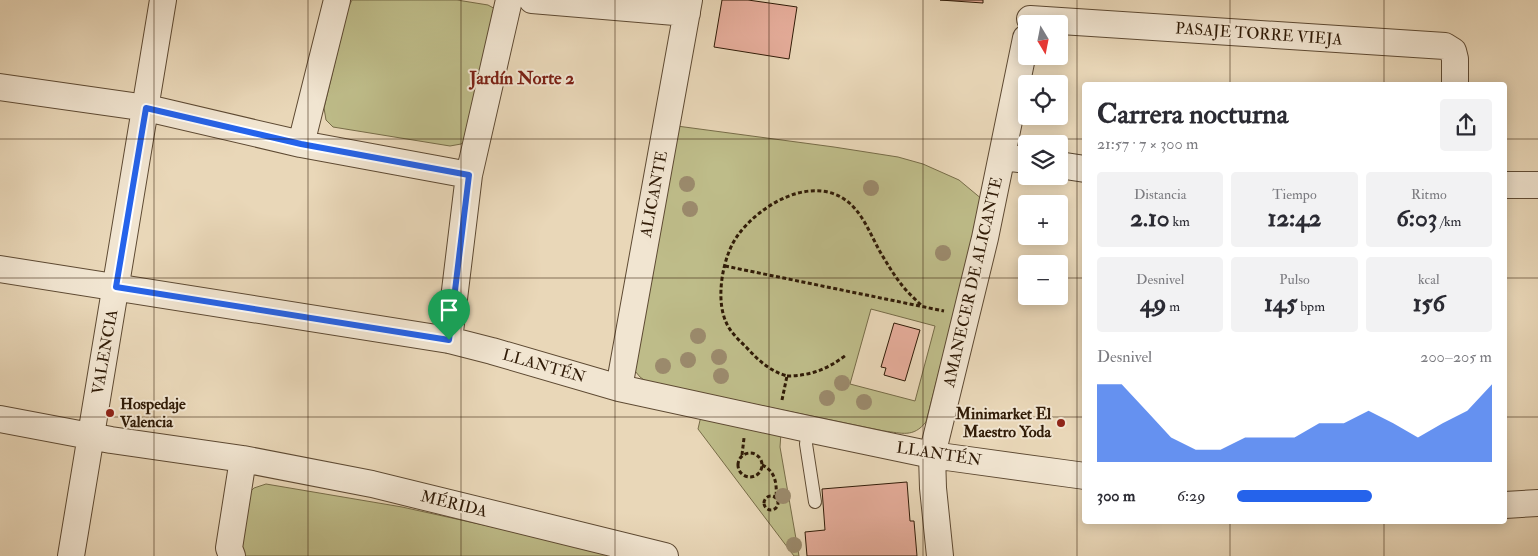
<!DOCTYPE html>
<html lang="es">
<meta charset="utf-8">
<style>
:root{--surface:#fff;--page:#f2f2f3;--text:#2b2b33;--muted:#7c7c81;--accent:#2563eb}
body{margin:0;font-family:"IM FELL Double Pica",serif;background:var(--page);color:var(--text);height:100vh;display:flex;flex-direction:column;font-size:19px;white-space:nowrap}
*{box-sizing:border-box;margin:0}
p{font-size:16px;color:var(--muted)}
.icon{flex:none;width:28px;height:28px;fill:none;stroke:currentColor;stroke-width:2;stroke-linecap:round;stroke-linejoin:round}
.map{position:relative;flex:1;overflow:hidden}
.side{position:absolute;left:1082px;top:82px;width:425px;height:442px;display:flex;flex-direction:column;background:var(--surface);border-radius:5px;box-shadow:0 2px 12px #0003}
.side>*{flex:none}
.needle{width:32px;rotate:170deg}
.controls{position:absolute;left:1018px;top:15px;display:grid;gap:10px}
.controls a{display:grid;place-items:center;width:50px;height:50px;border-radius:5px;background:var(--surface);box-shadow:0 2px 12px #0003;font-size:25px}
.pin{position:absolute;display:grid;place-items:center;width:42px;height:42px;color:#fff;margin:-51px -21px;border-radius:50% 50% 50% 0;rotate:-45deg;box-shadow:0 0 5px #0007}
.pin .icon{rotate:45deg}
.round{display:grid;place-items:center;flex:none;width:52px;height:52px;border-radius:5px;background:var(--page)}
.head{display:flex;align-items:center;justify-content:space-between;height:85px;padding:0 15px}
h1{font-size:28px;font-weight:700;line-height:38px}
.figures{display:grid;grid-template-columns:repeat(3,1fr);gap:8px;height:85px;padding:5px 15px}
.figures div{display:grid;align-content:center;border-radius:5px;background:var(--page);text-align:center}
.figures b{font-size:25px;font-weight:700}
.figures small{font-size:14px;font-weight:400}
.figures p{font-size:14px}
.chart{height:140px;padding:10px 15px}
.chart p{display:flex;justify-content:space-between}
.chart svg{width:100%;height:90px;margin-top:5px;fill:var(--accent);opacity:.7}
ul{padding:0 15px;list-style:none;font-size:16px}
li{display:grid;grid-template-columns:80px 60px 1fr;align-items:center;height:38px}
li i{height:12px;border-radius:6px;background:var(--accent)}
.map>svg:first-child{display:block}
.green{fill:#bebc89;stroke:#776c48;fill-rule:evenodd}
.building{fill:#e6ad9b;stroke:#301b07}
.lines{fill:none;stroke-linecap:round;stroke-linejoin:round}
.lane-casing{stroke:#5e4a33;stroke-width:14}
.street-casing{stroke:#5e4a33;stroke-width:28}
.path{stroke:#301b07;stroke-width:3;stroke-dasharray:4 2.5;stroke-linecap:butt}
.lane{stroke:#f1e5d1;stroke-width:12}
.street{stroke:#f1e5d1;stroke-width:26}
.tree{fill:#9b8a6c}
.route-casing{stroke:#fff;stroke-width:10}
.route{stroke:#2563eb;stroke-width:6}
.grid{fill:none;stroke:#301b07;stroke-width:1;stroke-opacity:0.55}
.poi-dot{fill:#8f2418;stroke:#f1e5d1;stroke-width:2}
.labels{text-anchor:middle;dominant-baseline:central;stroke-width:4;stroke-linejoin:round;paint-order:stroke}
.street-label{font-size:16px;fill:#301b07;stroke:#f1e5d1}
.poi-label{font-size:16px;font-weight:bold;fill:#301b07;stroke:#f1e5d1;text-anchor:start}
.neighbourhood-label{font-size:18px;font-weight:bold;fill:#7a1f14;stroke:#f1e5d1}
</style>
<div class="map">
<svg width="1538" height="556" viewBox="0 0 1538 556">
<rect width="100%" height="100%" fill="#e9d7b8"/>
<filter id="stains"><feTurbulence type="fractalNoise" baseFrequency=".004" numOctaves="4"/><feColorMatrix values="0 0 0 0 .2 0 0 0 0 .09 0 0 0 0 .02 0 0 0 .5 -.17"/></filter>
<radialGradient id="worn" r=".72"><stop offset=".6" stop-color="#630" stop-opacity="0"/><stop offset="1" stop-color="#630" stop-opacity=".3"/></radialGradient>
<path class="green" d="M 352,0 L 457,0 L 488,5 L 497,10 L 470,139 L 461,144 L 450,146 L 333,127 L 326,120 L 324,108 L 348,8 Z
M 677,126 L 834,147 L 898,157 L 923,164 L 959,180 L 983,200 L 926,422 C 913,438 902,433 884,431 L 647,382 L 640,377 L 635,371 ZM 871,309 L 935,326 L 915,401 L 850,384 Z
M 701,416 L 781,433 L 780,447 L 799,556 L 794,556 L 698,429 Z
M 266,484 L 402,507 L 624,556 L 242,556 L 240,554 L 248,494 L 254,488 Z"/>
<path class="building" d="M 722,0 L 748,0 L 797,7 L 789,59 L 714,47 Z
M 940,0 L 983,0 L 983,3 Z
M 894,323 L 920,330 L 905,381 L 884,375 L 886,368 L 881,367 Z
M 907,482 L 910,521 L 914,521 L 917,556 L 807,556 L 805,532 L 825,530 L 822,489 Z"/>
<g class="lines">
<g class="lane-casing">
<path id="lane" d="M 808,429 L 806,444 L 815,502"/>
</g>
<g class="street-casing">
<path id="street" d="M 532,0 L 687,13
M 1030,19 L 1445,46 L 1453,51 L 1455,59 L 1455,85
M 0,87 L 147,108 L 301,144 L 469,175
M 301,144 L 337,0
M 1002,157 L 1026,160
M 1059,165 L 1085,169
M 1505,185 L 1538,185
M 0,269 L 449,340 L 492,351 L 619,388 L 808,429 L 932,455 L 1085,476
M 449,340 L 469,175 L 509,0
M 619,388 L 689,0
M 0,419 L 111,440 L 243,459 L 372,484 L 665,556
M 1505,505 L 1538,503
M 71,556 L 163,0
M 232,556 L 229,548 L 243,459
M 940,556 L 933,488 L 932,455 L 985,238 L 1026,38"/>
</g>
<path class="path" d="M 725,266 L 944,311
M 787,376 C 810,376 828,369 846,355
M 782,400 L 787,376 C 770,371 759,361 747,348 C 739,340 730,332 726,322 C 715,298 723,255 738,235 C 760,205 809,176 844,199 C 863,211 871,237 882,255 C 888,265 894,275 901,284 C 907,292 915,299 922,306
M738 465a12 12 0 1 1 24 0a12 12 0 1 1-24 0Z
M 742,455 L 744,438
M 762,465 C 776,471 777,485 776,498
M764 503a7 7 0 1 1 14 0a7 7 0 1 1-14 0Z"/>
<use href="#lane" class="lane"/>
<use href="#street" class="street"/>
</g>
<g class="tree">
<circle cx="687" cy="184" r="8"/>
<circle cx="871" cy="188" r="8"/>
<circle cx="690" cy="209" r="8"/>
<circle cx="943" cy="253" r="8"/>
<circle cx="698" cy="336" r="8"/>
<circle cx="719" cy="357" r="8"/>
<circle cx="688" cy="360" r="8"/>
<circle cx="663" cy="366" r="8"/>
<circle cx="721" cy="376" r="8"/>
<circle cx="842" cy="383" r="8"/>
<circle cx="827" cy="398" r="8"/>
<circle cx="864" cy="402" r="8"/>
<circle cx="783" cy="496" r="8"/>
<circle cx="794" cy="545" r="8"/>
</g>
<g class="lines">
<g class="route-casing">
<path id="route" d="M 146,108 L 301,144 L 469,175 L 449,340 L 116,287 Z"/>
</g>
<use href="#route" class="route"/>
</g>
<path class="grid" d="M 154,0 L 154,556M 308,0 L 308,556M 461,0 L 461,556M 615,0 L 615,556M 769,0 L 769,556M 923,0 L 923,556M 1077,0 L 1077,556M 1230,0 L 1230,85M 1384,0 L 1384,85M 0,139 L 1085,139M 1505,139 L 1538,139M 0,278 L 1026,278M 1059,278 L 1085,278M 1505,278 L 1538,278M 0,417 L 1085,417M 1505,417 L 1538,417M 1230,522 L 1230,556M 1384,522 L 1384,556"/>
<g class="poi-dot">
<circle cx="110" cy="413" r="5"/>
<circle cx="1061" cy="423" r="5"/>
</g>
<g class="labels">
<g class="street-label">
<text transform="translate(1259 34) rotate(4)">PASAJE TORRE VIEJA</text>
<text transform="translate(654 194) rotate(-79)">ALICANTE</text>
<text transform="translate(973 282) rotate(-77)">AMANECER DE ALICANTE</text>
<text transform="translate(105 352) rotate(-80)">VALENCIA</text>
<text transform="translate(544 366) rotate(16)">LLANTÉN</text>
<text transform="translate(939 454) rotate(9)">LLANTÉN</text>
<text transform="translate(454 504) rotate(14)">MÉRIDA</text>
</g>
<g class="poi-label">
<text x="120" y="404">Hospedaje<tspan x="120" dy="18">Valencia</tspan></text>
<text x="1051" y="414" text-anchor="end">Minimarket El<tspan x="1051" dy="18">Maestro Yoda</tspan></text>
</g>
<g class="neighbourhood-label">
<text x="522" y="78">Jardín Norte 2</text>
</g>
</g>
<rect width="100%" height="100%" filter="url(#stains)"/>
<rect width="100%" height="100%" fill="url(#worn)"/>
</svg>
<div class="controls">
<a><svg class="needle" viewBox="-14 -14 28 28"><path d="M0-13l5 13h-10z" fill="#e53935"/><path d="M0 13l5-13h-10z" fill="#7c7c81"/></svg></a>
<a><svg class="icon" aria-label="locate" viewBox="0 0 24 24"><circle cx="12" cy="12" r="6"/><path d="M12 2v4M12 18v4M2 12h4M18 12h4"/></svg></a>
<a><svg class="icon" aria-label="layers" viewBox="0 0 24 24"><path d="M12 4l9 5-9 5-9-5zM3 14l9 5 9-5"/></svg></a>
<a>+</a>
<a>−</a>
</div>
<div class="pin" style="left:449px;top:340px;background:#1e9e55"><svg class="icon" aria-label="arrive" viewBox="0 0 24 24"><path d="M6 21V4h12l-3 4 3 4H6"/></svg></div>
<section class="side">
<div class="head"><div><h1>Carrera nocturna</h1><p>21:57 · 7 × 300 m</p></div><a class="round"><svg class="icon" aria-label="share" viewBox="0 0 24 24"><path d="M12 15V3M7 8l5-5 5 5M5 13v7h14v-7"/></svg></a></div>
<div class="figures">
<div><p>Distancia</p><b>2.10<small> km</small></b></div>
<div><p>Tiempo</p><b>12:42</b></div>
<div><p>Ritmo</p><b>6:03<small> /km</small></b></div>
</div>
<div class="figures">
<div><p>Desnivel</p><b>49<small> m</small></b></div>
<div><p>Pulso</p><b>145<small> bpm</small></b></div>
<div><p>kcal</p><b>156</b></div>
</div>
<div class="chart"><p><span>Desnivel</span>200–205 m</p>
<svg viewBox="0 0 160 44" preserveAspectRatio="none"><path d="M0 44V6L10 6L20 19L30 32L40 38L50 38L60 32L70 32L80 32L90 25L100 25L110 19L120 25L130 32L140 25L150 19L160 6V44z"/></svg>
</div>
<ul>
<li><b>300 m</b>6:29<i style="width:53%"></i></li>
</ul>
</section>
</div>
